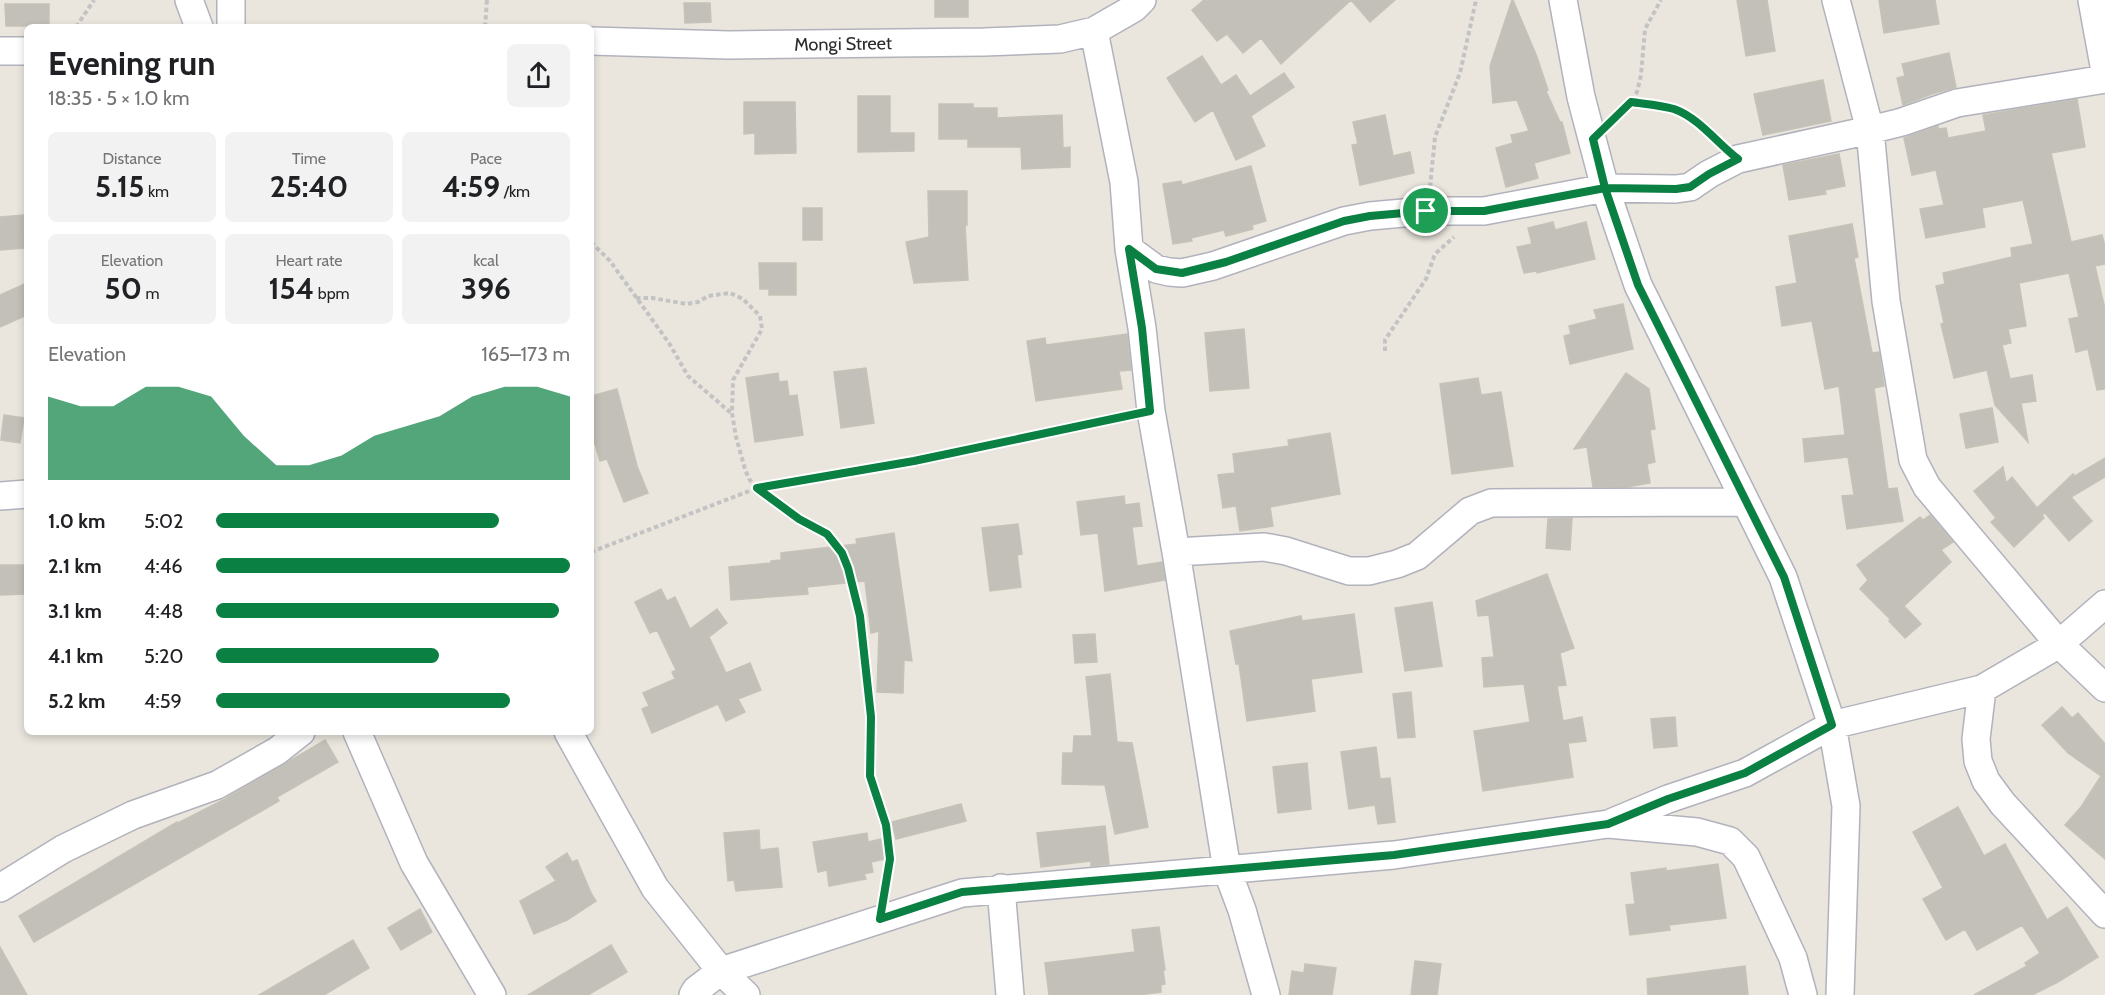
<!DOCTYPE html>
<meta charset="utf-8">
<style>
:root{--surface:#fff;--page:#f2f2f2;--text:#202124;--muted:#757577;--accent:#0b8043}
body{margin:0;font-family:Cabin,sans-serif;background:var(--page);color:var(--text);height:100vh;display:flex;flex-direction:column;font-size:22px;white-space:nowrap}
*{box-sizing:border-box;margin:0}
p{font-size:20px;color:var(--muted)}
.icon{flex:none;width:33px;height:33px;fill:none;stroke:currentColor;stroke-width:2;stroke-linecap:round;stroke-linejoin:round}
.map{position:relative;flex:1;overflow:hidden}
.drawer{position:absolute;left:24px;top:24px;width:570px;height:711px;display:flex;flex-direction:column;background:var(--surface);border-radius:9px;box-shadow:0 3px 9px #0003}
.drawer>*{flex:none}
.pin{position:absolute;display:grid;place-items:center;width:51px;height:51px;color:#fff;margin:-26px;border:3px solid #fff;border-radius:50%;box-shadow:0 2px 6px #0007}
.round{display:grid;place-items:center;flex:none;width:63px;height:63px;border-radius:9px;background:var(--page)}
.summary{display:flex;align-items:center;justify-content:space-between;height:102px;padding:0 24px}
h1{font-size:33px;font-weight:800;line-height:45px}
.stats{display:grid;grid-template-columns:repeat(3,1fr);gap:9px;height:102px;padding:6px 24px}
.stats div{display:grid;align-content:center;border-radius:9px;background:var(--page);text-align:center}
.stats b{font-size:30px;font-weight:800}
.stats small{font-size:16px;font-weight:400}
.stats p{font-size:16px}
.chart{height:168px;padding:12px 24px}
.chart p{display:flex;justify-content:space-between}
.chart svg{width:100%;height:108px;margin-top:6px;fill:var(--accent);opacity:.7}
ul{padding:0 24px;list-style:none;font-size:20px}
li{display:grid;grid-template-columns:96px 72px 1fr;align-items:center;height:45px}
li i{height:15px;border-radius:8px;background:var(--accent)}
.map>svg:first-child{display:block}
.building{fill:#c3c0b9;stroke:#c5c2b7;stroke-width:1.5}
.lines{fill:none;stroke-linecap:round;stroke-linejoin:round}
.street-casing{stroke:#b1b2bc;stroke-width:30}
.path{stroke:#c3c3c3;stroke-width:4;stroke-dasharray:4.5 3;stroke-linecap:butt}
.street{stroke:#fff;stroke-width:27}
.route-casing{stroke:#fff;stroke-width:12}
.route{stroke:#0b8043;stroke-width:8}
.labels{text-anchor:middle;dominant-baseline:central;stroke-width:4.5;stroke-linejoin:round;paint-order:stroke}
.street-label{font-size:18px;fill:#2a2a2a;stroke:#fff}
</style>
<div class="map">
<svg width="2105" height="995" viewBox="0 0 2105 995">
<rect width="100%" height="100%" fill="#eae6de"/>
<path class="building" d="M 935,0 L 968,0 L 968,17 L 935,17 Z
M 1204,0 L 1395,0 L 1370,22 L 1351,0 L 1281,64 L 1261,38 L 1243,53 L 1227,34 L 1217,41 L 1192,10 Z
M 1512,0 L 1513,0 L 1537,57 L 1548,90 L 1546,91 L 1560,122 L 1562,122 L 1570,153 L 1534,163 L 1538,178 L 1506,187 L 1496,148 L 1513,143 L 1511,135 L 1529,131 L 1517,100 L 1493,103 L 1490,66 Z
M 1737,0 L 1767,0 L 1775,51 L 1746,56 Z
M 1879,0 L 1935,0 L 1939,24 L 1884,33 Z
M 684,3 L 710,3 L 711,22 L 685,23 Z
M 5,4 L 49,4 L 49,26 L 6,26 Z
M 1949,53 L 1956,87 L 1932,94 L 1903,105 L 1897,78 L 1905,76 L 1902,64 Z
M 1202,56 L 1221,85 L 1236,75 L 1250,96 L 1284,73 L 1294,87 L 1251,116 L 1265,146 L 1236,160 L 1213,110 L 1195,122 L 1167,78 Z
M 1823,80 L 1831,121 L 1763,135 L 1754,94 Z
M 858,96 L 890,96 L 890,133 L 914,133 L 914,151 L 858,152 Z
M 2077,99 L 2085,147 L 2051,153 L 2071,242 L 2102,235 L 2105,246 L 2105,264 L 2095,266 L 2105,309 L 2105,389 L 2097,390 L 2088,349 L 2076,352 L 2069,319 L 2079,317 L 2069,273 L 2019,283 L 2026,326 L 2008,329 L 2011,343 L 2002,345 L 2010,379 L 2032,375 L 2036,401 L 2021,403 L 2028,442 L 1995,405 L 1987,370 L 1954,378 L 1941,324 L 1944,323 L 1936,286 L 1945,284 L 1943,273 L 2012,257 L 2011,248 L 2033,244 L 2023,200 L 1982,208 L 1985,227 L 1926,238 L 1920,209 L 1944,205 L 1936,170 L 1912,175 L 1904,138 L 1938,126 L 1938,129 L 1946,128 L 1948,138 L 1986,131 L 1983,115 Z
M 744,102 L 795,102 L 796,153 L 755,154 L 755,133 L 744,134 Z
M 939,104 L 973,104 L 973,108 L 997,108 L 997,118 L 1062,115 L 1063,148 L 1070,147 L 1070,167 L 1022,169 L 1021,147 L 968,147 L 968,139 L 939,139 Z
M 1385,115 L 1393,156 L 1410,152 L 1414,173 L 1360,185 L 1352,145 L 1358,144 L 1353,122 Z
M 1839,154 L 1845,186 L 1825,190 L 1826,194 L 1789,200 L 1783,165 Z
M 1251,166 L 1266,221 L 1252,225 L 1253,229 L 1226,236 L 1224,230 L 1191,238 L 1192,241 L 1173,244 L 1163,184 L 1181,181 L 1182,185 Z
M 928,191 L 967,191 L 967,225 L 965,225 L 968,280 L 914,283 L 906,242 L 929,237 Z
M 803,208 L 822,208 L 822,240 L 803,240 Z
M 23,215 L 25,248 L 0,250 L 0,217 Z
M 1553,222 L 1555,230 L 1586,222 L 1595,259 L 1537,273 L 1536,271 L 1524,273 L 1517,247 L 1532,244 L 1528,228 Z
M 1852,224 L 1858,257 L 1854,258 L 1872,353 L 1879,352 L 1884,386 L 1874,388 L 1888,489 L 1897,488 L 1903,521 L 1847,529 L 1842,496 L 1854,495 L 1848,457 L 1805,462 L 1803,439 L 1845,435 L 1839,386 L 1825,389 L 1812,321 L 1782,326 L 1776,287 L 1797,283 L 1789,236 Z
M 759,263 L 796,263 L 796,295 L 769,295 L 769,289 L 760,289 Z
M 27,283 L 27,315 L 0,327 L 0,295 Z
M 1623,304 L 1633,349 L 1570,364 L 1564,336 L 1571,334 L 1569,326 L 1597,319 L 1594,310 Z
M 1244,329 L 1249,388 L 1210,391 L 1205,333 Z
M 1127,334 L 1131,370 L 1119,371 L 1122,389 L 1036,401 L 1027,341 L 1045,338 L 1046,345 Z
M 866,368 L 874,423 L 841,428 L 834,372 Z
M 778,373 L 779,382 L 787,381 L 789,396 L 797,395 L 803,435 L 755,442 L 746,378 Z
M 1626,373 L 1649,389 L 1655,429 L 1650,430 L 1655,462 L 1647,464 L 1650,483 L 1627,487 L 1593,487 L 1587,447 L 1574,449 Z
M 1478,378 L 1481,395 L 1501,392 L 1513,466 L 1452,474 L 1440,384 Z
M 617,389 L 637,466 L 648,493 L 624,502 L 607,459 L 600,461 L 595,444 L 591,445 L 591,396 Z
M 1992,408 L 1998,442 L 1966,448 L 1960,414 Z
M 4,415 L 24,418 L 20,443 L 1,440 Z
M 1330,433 L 1340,494 L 1270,507 L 1273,526 L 1240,531 L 1236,506 L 1223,508 L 1218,475 L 1235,473 L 1233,454 L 1289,446 L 1288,440 Z
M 2105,458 L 2105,477 L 2071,497 L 2092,521 L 2069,541 L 2045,513 L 2042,515 L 2044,518 L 2014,547 L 1991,522 L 1996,518 L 1974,491 L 2003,467 L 2006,483 L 2012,477 L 2037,508 L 2073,474 L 2075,476 Z
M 1124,496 L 1125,505 L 1139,503 L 1142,526 L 1132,527 L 1137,566 L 1162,562 L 1165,580 L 1105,591 L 1098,533 L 1081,535 L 1077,502 Z
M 1930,515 L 1953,542 L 1941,550 L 1951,562 L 1904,606 L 1921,624 L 1905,638 L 1889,621 L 1890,619 L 1860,589 L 1868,580 L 1857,565 L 1920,517 L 1923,520 Z
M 1572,518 L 1570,550 L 1546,548 L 1548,519 Z
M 1018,524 L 1022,554 L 1017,555 L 1021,587 L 990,591 L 982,528 Z
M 894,533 L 912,661 L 904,660 L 903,693 L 877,692 L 879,631 L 871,633 L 865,581 L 807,587 L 808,594 L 731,600 L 729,567 L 771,563 L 771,561 L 781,560 L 781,553 L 857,544 L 856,539 Z
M 0,565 L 27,565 L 27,594 L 0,595 Z
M 1547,574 L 1574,648 L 1560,653 L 1566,685 L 1557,686 L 1563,721 L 1582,717 L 1586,741 L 1568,743 L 1573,777 L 1483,791 L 1474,731 L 1530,722 L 1524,684 L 1484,687 L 1482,658 L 1494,657 L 1489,615 L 1478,616 L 1476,601 Z
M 661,589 L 667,601 L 675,597 L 690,629 L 717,609 L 727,623 L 709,637 L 726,673 L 750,663 L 761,690 L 738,699 L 745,712 L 726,721 L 718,704 L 652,733 L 642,709 L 649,706 L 643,693 L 675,679 L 672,672 L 676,670 L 657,630 L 650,633 L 635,602 Z
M 1432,602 L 1442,666 L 1405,671 L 1395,608 Z
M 1354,614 L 1362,672 L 1311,679 L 1315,711 L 1247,721 L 1239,664 L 1236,664 L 1230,631 L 1301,616 L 1302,621 Z
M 1095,634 L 1097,662 L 1075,663 L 1073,635 Z
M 1110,674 L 1117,742 L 1132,743 L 1148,827 L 1115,834 L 1105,785 L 1062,784 L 1063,753 L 1073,753 L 1074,736 L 1092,736 L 1086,677 Z
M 1411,692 L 1415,737 L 1398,738 L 1393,694 Z
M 2062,707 L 2072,718 L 2078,713 L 2105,744 L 2105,859 L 2065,825 L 2081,807 L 2101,776 L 2068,753 L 2042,725 Z
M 1675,717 L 1677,746 L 1654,748 L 1651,719 Z
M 325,740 L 338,762 L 277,797 L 279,801 L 34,942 L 19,916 L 177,822 L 178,823 L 225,799 Z
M 1376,747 L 1380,779 L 1390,778 L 1395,822 L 1378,824 L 1375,805 L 1349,809 L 1341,752 Z
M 1307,763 L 1311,809 L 1278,813 L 1273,767 Z
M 961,804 L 966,821 L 896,839 L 892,822 Z
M 1958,807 L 1984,856 L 2005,844 L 2047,920 L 2067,907 L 2098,957 L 2058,982 L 2032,995 L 1974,995 L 2027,966 L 2025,963 L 2040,953 L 2022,925 L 1977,950 L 1965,929 L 1946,940 L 1923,899 L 1943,888 L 1913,832 Z
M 1105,826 L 1109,864 L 1091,866 L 1091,861 L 1041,867 L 1037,833 Z
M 759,830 L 760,850 L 778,848 L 782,887 L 736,891 L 734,880 L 728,881 L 724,833 Z
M 867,833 L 868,842 L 881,839 L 885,859 L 871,862 L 873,872 L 864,874 L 866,879 L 829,886 L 827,870 L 818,872 L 813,842 Z
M 567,853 L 572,862 L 577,860 L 591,893 L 596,901 L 567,920 L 534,934 L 520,901 L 556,881 L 546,867 Z
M 1718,864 L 1726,918 L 1669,925 L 1670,930 L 1630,935 L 1626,905 L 1635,904 L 1631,873 L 1666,868 L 1666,871 Z
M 420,909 L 432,932 L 401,950 L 388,928 Z
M 1159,927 L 1165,970 L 1163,970 L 1165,984 L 1161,985 L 1161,992 L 1138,995 L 1049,995 L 1045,963 L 1135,952 L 1132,930 Z
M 353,940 L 369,968 L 324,995 L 259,995 Z
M 611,945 L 627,972 L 588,995 L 528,995 Z
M 0,947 L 27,995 L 0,995 Z
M 1415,961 L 1441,964 L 1437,995 L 1411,995 Z
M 1305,964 L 1336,968 L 1332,995 L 1289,995 L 1292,971 L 1304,973 Z
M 1745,966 L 1748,995 L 1648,995 L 1647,979 Z"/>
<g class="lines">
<g class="street-casing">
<path id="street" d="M 189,0 L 199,27
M 231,0 L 231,27
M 1563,0 L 1581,97 L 1605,188 L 1638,285 L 1783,577 L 1832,725 L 1846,806 L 1840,995
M 1836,0 L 1870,130 L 1886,301 L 1913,460 L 1927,487 L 2059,644 L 2105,688
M 2092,0 L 2105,71
M 1094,31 L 1124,182 L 1129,249 L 1142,328 L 1151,411 L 1176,552 L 1227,870 L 1242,910 L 1266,995
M 591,41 L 729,45 L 984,42 L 1060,39 L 1094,31 L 1134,8 L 1142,0
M 0,51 L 27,51
M 1129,249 L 1156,269 L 1169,272 L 1182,273 L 1213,266 L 1344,221 L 1370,216 L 1426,211 L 1484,211 L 1605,188 L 1676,189 L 1690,187 L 1709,174 L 1738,159 L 1870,130 L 1902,122 L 1957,103 L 2105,79
M 0,496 L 27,494
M 1176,552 L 1264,547 L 1286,551 L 1349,571 L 1369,571 L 1397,564 L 1417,556 L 1470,511 L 1491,503 L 1745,502
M 1982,689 L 1976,739 L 1978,761 L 1986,781 L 2003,804 L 2105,914
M 357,732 L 414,863 L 492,995
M 568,732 L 655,888 L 721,971 L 746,995
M 1613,822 L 1668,799 L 1745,773 L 1832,725 L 1982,689 L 2059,644 L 2105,604
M 0,888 L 63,849 L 133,815 L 217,785 L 277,751 L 301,732
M 1001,888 L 1010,995
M 693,995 L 696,990 L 721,971 L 962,893 L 1394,855 L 1608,824 L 1697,832 L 1730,841 L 1746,857 L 1793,958 L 1803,995"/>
</g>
<path class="path" d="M 76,27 L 94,0
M 485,27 L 487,0
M 1631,102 C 1672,107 1691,113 1719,144
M 1611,122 L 1631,102 L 1637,92 L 1641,75 L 1645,29 L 1661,0
M 1430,187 L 1435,137 L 1460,73 L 1476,0
M 591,242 L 610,261 L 669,343 L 688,376 L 731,413
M 636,298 L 652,298 L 687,304 L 698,302 L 708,296 L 730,293 L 743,299 L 760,316 L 762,329 L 733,380 L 732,413 L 736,437 L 745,469 L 749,479 L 757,488 L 799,519 L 827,534 L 842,553 L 847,568 L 860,616 L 871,717 L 870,776 L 886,825 L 890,859 L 884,894
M 1385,351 L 1385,340 L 1426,279 L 1435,254 L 1454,237
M 591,552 L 757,488 L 914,461 L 1129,416"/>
<use href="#street" class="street"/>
</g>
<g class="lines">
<g class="route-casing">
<path id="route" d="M 1426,211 L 1370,216 L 1344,221 L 1226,262 L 1182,273 L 1156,269 L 1129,249 L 1142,328 L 1150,411 L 914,461 L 757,488 L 799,519 L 827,534 L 842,553 L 848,568 L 860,616 L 871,717 L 870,776 L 886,825 L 890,859 L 880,919 L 962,892 L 1394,855 L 1608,824 L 1668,799 L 1745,773 L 1832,725 L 1784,577 L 1638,285 L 1605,188 L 1593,139 L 1631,102 C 1645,104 1660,105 1674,109 C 1699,118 1717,143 1738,159 L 1709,174 L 1690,187 L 1676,189 L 1605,188 L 1484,211 L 1426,211"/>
</g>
<use href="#route" class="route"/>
</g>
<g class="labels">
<g class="street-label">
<text transform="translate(843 44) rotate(-1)">Mongi Street</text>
</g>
</g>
</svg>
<div class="pin" style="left:1426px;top:211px;background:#1e9e55"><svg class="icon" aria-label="arrive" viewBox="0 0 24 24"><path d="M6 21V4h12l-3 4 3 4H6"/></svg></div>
<section class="drawer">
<div class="summary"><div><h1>Evening run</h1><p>18:35 · 5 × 1.0 km</p></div><a class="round"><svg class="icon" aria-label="share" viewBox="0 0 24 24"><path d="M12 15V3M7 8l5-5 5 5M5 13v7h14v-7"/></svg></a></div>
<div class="stats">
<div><p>Distance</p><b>5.15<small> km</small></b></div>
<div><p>Time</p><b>25:40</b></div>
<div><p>Pace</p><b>4:59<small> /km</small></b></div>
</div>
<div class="stats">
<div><p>Elevation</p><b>50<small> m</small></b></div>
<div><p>Heart rate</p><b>154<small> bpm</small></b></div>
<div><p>kcal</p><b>396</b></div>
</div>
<div class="chart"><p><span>Elevation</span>165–173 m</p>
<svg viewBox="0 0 160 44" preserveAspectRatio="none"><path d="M0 44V10L10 14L20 14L30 6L40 6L50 10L60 26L70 38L80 38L90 34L100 26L110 22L120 18L130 10L140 6L150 6L160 10V44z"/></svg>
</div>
<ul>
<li><b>1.0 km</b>5:02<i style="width:80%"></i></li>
<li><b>2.1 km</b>4:46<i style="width:100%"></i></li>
<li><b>3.1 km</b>4:48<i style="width:97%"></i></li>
<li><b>4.1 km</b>5:20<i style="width:63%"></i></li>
<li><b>5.2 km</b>4:59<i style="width:83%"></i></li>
</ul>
</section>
</div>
